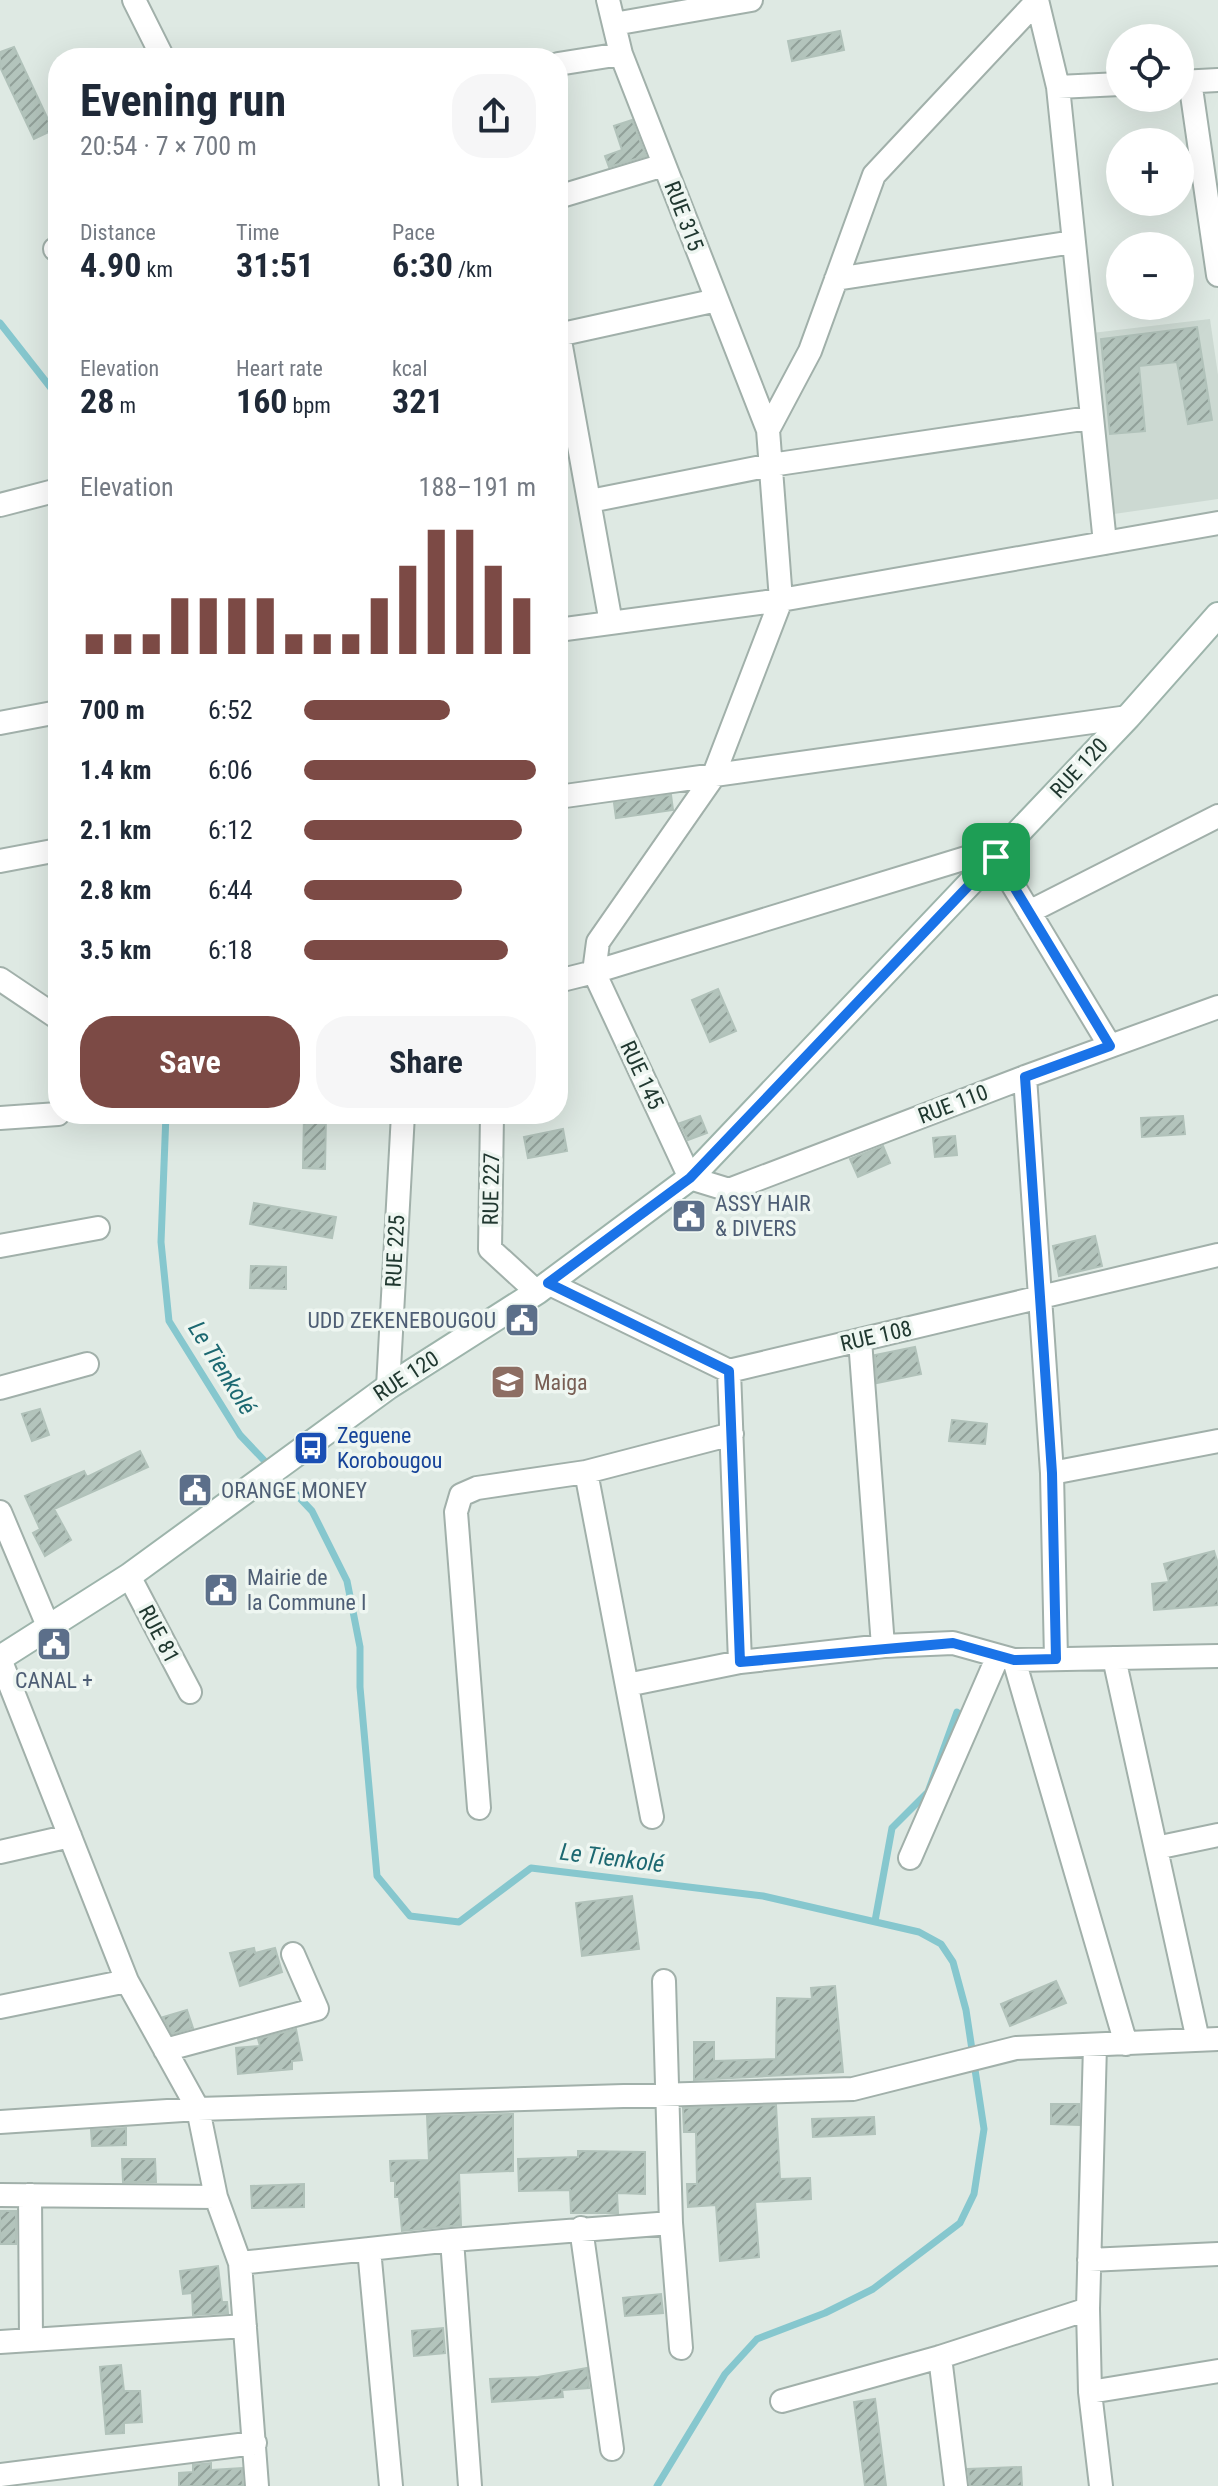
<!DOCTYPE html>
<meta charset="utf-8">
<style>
:root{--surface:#fff;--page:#f6f6f7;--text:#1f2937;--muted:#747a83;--accent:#7c4a45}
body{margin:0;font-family:"Roboto Condensed",sans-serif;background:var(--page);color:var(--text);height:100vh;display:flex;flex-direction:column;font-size:30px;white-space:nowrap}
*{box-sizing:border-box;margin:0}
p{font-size:26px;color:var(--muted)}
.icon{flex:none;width:44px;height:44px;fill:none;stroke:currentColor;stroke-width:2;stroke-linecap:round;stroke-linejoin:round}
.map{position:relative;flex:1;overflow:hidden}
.side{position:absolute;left:48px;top:48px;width:520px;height:1076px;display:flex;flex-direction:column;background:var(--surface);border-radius:32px;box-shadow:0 8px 32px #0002}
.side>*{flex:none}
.buttons{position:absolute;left:1106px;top:24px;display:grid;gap:16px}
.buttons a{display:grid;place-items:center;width:88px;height:88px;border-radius:50%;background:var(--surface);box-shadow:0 8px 32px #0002;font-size:40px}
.pin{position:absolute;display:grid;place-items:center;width:68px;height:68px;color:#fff;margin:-34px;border-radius:16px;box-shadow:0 4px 12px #0006}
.round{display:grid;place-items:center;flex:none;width:84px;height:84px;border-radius:32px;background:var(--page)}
.overview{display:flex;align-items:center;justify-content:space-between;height:136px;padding:0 32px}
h1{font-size:44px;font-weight:700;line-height:60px}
.stats{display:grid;grid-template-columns:repeat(3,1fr);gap:12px;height:136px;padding:8px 32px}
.stats div{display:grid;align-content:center}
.stats b{font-size:34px;font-weight:700}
.stats small{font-size:22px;font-weight:400}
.stats p{font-size:22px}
.chart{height:224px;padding:16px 32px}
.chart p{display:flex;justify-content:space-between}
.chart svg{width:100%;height:144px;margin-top:8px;stroke:var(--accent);stroke-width:6}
.primary-button{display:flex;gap:16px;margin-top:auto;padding:16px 32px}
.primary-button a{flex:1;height:92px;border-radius:32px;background:var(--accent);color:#fff;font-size:32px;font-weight:700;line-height:92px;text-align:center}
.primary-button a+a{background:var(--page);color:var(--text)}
ul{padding:0 32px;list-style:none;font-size:26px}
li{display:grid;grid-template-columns:128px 96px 1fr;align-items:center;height:60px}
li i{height:20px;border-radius:10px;background:var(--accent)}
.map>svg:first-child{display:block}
.built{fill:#ccd9d2}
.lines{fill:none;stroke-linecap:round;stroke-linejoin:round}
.stream{stroke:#86c7ce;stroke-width:7}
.building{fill:url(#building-hatch);stroke:#b1c2ba;stroke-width:2}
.minor-casing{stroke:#a1b0aa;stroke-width:26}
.secondary-casing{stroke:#9db4ab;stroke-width:28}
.minor{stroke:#fff;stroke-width:22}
.secondary{stroke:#fff;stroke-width:24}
.route-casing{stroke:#fff;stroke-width:16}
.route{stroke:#1a73e8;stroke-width:10}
.labels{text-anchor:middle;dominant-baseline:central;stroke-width:7;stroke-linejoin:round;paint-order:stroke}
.street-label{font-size:22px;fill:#203830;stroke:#eef6f1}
.service-label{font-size:22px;fill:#4e5e75;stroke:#eef6f1;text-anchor:start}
.education-label{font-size:22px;fill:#785e54;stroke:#eef6f1;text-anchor:start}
.transit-label{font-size:22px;fill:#164399;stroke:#eef6f1;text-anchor:start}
.water-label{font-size:24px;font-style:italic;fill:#1c6871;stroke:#eef6f1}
</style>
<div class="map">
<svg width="1218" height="2486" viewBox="0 0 1218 2486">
<defs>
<pattern id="building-hatch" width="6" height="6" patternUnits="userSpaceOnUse" patternTransform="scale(2)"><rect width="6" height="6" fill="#b3c4bc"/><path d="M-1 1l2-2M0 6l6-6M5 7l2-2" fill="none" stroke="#91a099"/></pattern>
</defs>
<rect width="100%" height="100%" fill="#dee9e3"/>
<path class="built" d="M 1210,319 L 1218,375 L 1218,499 L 1114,514 L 1092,333 Z"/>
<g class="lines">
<path class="stream" d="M 0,323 L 58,397
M 166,1114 L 161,1242 L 169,1321 L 240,1435 L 312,1511 L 347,1581 L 360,1647 L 360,1687 L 377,1876 L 410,1916 L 459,1922 L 531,1868 L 763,1896 L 919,1932 L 941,1944 L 953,1962 L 966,2010 L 984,2129 L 974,2194 L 960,2223 L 873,2289 L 825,2313 L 757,2339 L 725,2374 L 657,2486
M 875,1921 L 892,1828 L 928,1792 L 957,1712"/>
</g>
<path class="building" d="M 840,31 L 844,50 L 792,61 L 788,41 Z
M 14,47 L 53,130 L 34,139 L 0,67 L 0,52 Z
M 632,120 L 646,156 L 609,167 L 605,156 L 622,150 L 614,126 Z
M 1197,327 L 1212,420 L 1188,424 L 1177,362 L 1139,366 L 1145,431 L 1110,434 L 1101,339 Z
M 671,795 L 673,810 L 616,818 L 614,803 Z
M 718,989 L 736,1031 L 710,1042 L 692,1000 Z
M 304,1115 L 326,1115 L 325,1169 L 303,1168 Z
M 700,1116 L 707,1133 L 688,1140 L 680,1123 Z
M 1183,1116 L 1185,1134 L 1142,1137 L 1141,1118 Z
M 563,1129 L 567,1151 L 528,1158 L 524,1137 Z
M 955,1136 L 957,1155 L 935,1157 L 933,1138 Z
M 883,1146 L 890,1163 L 858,1177 L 850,1159 Z
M 254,1203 L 336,1217 L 332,1238 L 250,1224 Z
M 1095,1236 L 1102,1266 L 1059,1276 L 1053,1246 Z
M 251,1266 L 286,1267 L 286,1289 L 250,1288 Z
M 915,1347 L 921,1374 L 877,1383 L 875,1355 Z
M 40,1409 L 49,1435 L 32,1441 L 22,1414 Z
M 952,1420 L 987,1424 L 985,1444 L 949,1441 Z
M 140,1451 L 148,1467 L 54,1509 L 71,1540 L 45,1556 L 33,1533 L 40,1529 L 25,1496 L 84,1471 L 87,1477 Z
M 1214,1551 L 1218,1564 L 1218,1605 L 1154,1610 L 1152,1584 L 1169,1582 L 1164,1564 Z
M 632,1896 L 639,1949 L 582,1956 L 576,1903 Z
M 254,1948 L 255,1953 L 275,1948 L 282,1972 L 240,1986 L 230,1953 Z
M 1056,1981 L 1066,2003 L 1010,2026 L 1001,2004 Z
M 835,1986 L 843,2072 L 694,2080 L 694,2042 L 714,2042 L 714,2061 L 776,2059 L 777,1998 L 812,1999 L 811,1988 Z
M 187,2010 L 193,2028 L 172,2034 L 163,2017 Z
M 296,2029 L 302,2060 L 292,2061 L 292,2069 L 238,2074 L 236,2048 L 260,2046 L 258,2039 Z
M 1051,2104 L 1079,2104 L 1079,2125 L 1051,2124 Z
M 776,2105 L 780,2179 L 810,2178 L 811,2199 L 755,2202 L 759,2257 L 720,2261 L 716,2205 L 688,2207 L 687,2184 L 697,2184 L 696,2132 L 684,2132 L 683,2108 Z
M 513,2114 L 513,2171 L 459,2173 L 461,2225 L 402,2231 L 399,2197 L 395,2197 L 395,2181 L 391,2181 L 390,2161 L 429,2160 L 427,2116 Z
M 874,2117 L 875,2134 L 813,2137 L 812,2119 Z
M 126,2128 L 126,2145 L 92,2146 L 91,2130 Z
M 578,2151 L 645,2152 L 645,2194 L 617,2193 L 618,2213 L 571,2213 L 570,2190 L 519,2191 L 518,2159 L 578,2157 Z
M 122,2159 L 155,2159 L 156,2182 L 123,2182 Z
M 304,2184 L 304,2207 L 252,2208 L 251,2186 Z
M 0,2211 L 16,2211 L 16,2244 L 0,2244 Z
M 218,2266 L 222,2302 L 227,2302 L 228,2313 L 193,2315 L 192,2293 L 183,2294 L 180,2271 Z
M 661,2294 L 663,2313 L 625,2316 L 623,2298 Z
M 443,2328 L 445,2353 L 414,2356 L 412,2331 Z
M 121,2365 L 124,2391 L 140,2391 L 142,2422 L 124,2423 L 124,2433 L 106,2434 L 100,2367 Z
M 587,2368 L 589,2388 L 562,2390 L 563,2397 L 492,2402 L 490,2379 L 538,2377 Z
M 875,2399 L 886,2486 L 865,2486 L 854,2402 Z
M 211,2463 L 211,2470 L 242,2468 L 243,2486 L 179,2486 L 179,2473 L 193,2472 L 193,2465 Z
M 1021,2467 L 1022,2486 L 970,2486 L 968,2469 Z"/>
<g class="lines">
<g class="minor-casing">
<path id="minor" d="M 134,0 L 163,58
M 608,0 L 621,54 L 768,430
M 1037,0 L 1058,87 L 1105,543
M 614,24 L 751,0
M 558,64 L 621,54
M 1190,81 L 1218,275
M 1180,82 L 1218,80
M 1058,87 L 1120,84
M 558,197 L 664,165
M 55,249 L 58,249
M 836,279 L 1073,242
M 558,335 L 717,300
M 559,335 L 611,623
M 590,501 L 771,465 L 1089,418
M 0,505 L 58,490
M 558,630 L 781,600 L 1218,523
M 0,723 L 58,712
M 558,797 L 1128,717
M 0,861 L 58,850
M 1029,912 L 1218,816
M 0,979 L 58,1018
M 558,981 L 594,972 L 598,942 L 713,777 L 781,600 L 768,430 L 810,351 L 874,175 L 1037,1
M 1110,1046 L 996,857 L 966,858 L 594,972 L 690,1178 L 729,1190 L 1025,1077 L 1218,1007
M 1025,1077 L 1052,1473 L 1056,1659
M 492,1114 L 490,1249 L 537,1292
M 0,1118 L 58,1114
M 0,1246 L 98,1228
M 548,1283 L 729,1371 L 1218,1255
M 860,1340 L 883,1646
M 729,1371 L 740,1662
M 388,1387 L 403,1114
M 0,1388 L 87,1364
M 586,1472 L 652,1817
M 1052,1473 L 1218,1441
M 0,1512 L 48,1626
M 129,1576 L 190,1692
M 1114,1658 L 1198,2040
M 0,1659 L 127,1981 L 198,2109 L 216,2197 L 240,2263 L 257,2486
M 1014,1660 L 1126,2044
M 627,1685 L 740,1662 L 883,1646 L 953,1643 L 1014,1660 L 1218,1656
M 479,1808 L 456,1512 L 461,1495 L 477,1488 L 586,1472 L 732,1434
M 1156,1848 L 1218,1835
M 0,1852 L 70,1836
M 910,1858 L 998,1656
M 664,1981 L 671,2223 L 681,2348
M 0,2007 L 127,1981
M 1095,2045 L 1088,2309 L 1090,2392 L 1101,2486
M 165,2050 L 317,2009 L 293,1954
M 0,2122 L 198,2109 L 853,2089 L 1016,2048 L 1218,2039
M 0,2195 L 216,2197
M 30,2195 L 31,2340
M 581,2228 L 612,2449
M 452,2240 L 470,2486
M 369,2249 L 391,2486
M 1089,2260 L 1218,2254
M 240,2263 L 452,2240 L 671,2223
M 0,2342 L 245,2326
M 940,2357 L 956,2486
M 1090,2392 L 1218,2371
M 782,2401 L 940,2357 L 1088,2309
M 0,2475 L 255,2443"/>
</g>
<g class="secondary-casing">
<path id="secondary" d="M 0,1658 L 129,1576 L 388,1387 L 537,1292 L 690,1178 L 1128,717 L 1218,615"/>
</g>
<use href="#minor" class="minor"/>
<use href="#secondary" class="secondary"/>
</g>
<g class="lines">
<g class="route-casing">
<path id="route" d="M 996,857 L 1110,1046 L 1025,1077 L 1052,1473 L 1056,1659 L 1014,1660 L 953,1643 L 740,1662 L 729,1371 L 548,1283 L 690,1178 Z"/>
</g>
<use href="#route" class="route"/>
</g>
<defs>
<g id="civic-square" transform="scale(1.8)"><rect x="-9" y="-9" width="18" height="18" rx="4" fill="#5c6f8a" stroke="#eef6f1"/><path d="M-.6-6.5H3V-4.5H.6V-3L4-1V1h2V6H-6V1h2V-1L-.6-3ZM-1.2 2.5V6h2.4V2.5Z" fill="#fff"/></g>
<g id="school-square" transform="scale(1.8)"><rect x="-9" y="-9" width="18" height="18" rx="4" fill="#8d6e63" stroke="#eef6f1"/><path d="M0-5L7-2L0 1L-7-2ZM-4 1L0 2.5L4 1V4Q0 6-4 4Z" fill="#fff"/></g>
<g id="bus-square" transform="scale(1.8)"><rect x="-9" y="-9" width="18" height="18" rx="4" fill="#1a4fb4" stroke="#eef6f1"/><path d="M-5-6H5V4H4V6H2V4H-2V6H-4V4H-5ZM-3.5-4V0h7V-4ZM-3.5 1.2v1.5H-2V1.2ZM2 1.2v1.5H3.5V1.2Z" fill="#fff"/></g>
</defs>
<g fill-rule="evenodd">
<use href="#civic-square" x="689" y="1216"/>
<use href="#civic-square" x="522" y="1320"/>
<use href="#school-square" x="508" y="1382"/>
<use href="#bus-square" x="311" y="1448"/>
<use href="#civic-square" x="195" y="1490"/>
<use href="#civic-square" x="221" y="1590"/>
<use href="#civic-square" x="54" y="1644"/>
</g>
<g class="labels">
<g class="street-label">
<text transform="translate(684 216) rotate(69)">RUE 315</text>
<text transform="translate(1079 768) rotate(-47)">RUE 120</text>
<text transform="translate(642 1075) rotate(65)">RUE 145</text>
<text transform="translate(953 1104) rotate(-21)">RUE 110</text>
<text transform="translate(491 1189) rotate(-89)">RUE 227</text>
<text transform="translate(395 1251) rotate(-87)">RUE 225</text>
<text transform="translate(876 1336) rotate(-13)">RUE 108</text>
<text transform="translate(406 1376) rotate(-33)">RUE 120</text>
<text transform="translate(159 1634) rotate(62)">RUE 81</text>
</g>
<g class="service-label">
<text x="715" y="1203">ASSY HAIR<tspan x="715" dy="25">&amp; DIVERS</tspan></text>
<text x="496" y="1320" text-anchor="end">UDD ZEKENEBOUGOU</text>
<text x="221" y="1490">ORANGE MONEY</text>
<text x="247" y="1577">Mairie de<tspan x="247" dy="25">la Commune I</tspan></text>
<text x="54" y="1680" text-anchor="middle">CANAL +</text>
</g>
<g class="education-label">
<text x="534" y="1382">Maiga</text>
</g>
<g class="transit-label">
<text x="337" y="1435">Zeguene<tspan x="337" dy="25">Korobougou</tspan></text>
</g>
<g class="water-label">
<text transform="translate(222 1368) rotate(58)">Le Tienkolé</text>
<text transform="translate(612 1858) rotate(7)">Le Tienkolé</text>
</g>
</g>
</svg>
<div class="buttons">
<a><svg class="icon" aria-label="locate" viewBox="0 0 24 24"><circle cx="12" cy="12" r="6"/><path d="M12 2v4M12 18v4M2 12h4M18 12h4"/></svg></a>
<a>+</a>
<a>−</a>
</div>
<div class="pin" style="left:996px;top:857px;background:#1e9e55"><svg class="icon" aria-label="arrive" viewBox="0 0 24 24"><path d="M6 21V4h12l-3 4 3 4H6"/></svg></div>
<section class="side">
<div class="overview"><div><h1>Evening run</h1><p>20:54 · 7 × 700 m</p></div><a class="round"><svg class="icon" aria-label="share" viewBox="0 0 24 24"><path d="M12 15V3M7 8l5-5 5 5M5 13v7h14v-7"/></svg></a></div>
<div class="stats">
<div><p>Distance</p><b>4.90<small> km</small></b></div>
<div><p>Time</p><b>31:51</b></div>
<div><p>Pace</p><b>6:30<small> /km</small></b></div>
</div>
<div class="stats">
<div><p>Elevation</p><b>28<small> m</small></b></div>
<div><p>Heart rate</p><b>160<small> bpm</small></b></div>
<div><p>kcal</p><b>321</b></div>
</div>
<div class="chart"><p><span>Elevation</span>188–191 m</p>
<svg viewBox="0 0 160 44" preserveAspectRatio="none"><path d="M5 44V38M15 44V38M25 44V38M35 44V27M45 44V27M55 44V27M65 44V27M75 44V38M85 44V38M95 44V38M105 44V27M115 44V17M125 44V6M135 44V6M145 44V17M155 44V27"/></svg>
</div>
<ul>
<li><b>700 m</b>6:52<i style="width:63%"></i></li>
<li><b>1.4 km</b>6:06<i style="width:100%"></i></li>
<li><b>2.1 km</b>6:12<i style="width:94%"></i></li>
<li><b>2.8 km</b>6:44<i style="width:68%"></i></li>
<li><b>3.5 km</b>6:18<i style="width:88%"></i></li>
</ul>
<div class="primary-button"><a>Save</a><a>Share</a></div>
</section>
</div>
